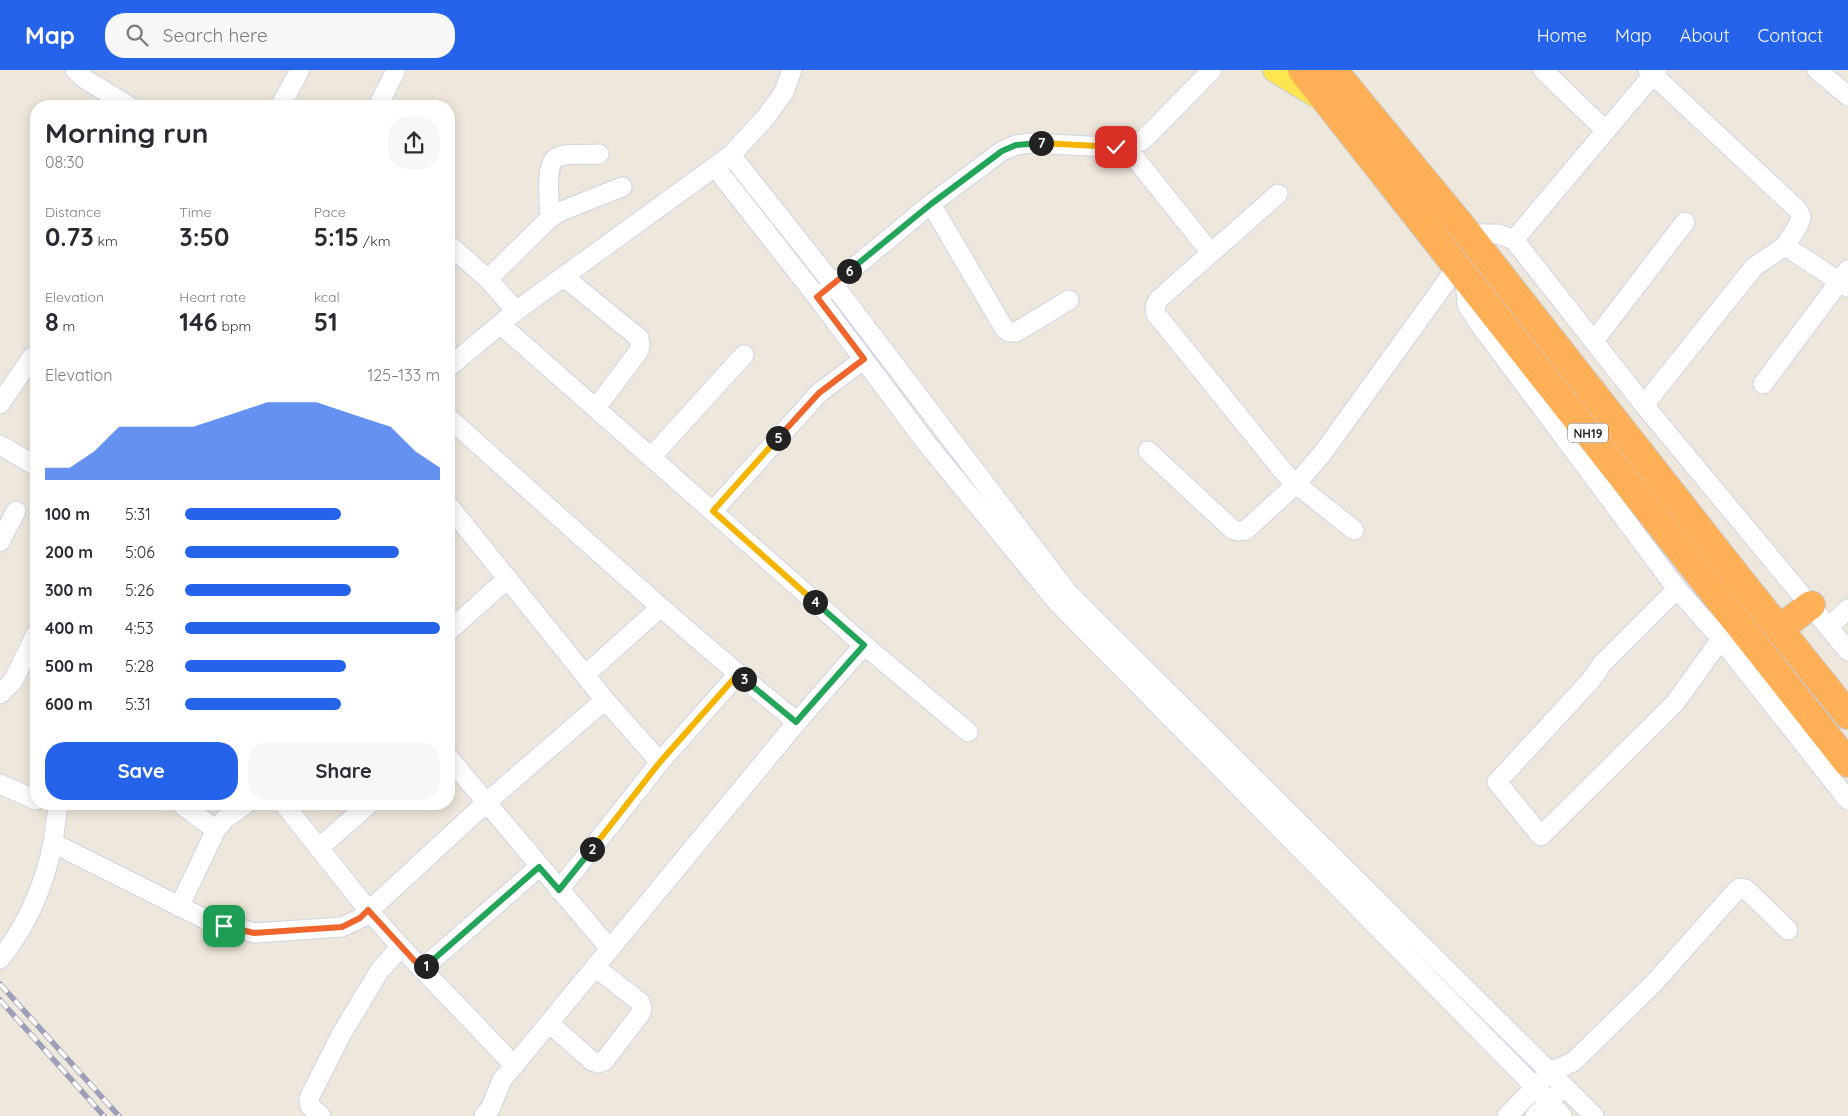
<!DOCTYPE html>
<meta charset="utf-8">
<style>
:root{--surface:#fff;--page:#f7f7f7;--text:#2b2b33;--muted:#7c7c81;--accent:#2563eb}
body{margin:0;font-family:Quicksand,sans-serif;background:var(--page);color:var(--text);height:100vh;display:flex;flex-direction:column;font-size:19px;white-space:nowrap}
*{box-sizing:border-box;margin:0}
p{font-size:16px;color:var(--muted)}
.icon{flex:none;width:28px;height:28px;fill:none;stroke:currentColor;stroke-width:2;stroke-linecap:round;stroke-linejoin:round}
.map{position:relative;flex:1;overflow:hidden}
.sheet{position:absolute;left:30px;top:30px;width:425px;height:710px;display:flex;flex-direction:column;background:var(--surface);border-radius:20px;box-shadow:0 2px 12px #0003}
.sheet>*{flex:none}
.pin{position:absolute;display:grid;place-items:center;width:42px;height:42px;color:#fff;margin:-21px;border-radius:10px;box-shadow:0 2px 8px #0006}
.km{position:absolute;width:25px;height:25px;margin:-12px;border-radius:50%;background:#222;color:#fff;font-size:14px;line-height:25px;text-align:center}
.round{display:grid;place-items:center;flex:none;width:52px;height:52px;border-radius:20px;background:var(--page)}
.headline{display:flex;align-items:center;justify-content:space-between;height:85px;padding:0 15px}
h1{font-size:28px;font-weight:800;line-height:38px}
.figures{display:grid;grid-template-columns:repeat(3,1fr);gap:8px;height:85px;padding:5px 15px}
.figures div{display:grid;align-content:center}
.figures b{font-size:25px;font-weight:800}
.figures small{font-size:14px;font-weight:400}
.figures p{font-size:14px}
.chart{height:140px;padding:10px 15px}
.chart p{display:flex;justify-content:space-between}
.chart svg{width:100%;height:90px;margin-top:5px;fill:var(--accent);opacity:.7}
.action{display:flex;gap:10px;margin-top:auto;padding:10px 15px}
.action a{flex:1;height:58px;border-radius:20px;background:var(--accent);color:#fff;font-size:20px;font-weight:800;line-height:58px;text-align:center}
.action a+a{background:var(--page);color:var(--text)}
ul{padding:0 15px;list-style:none;font-size:16px}
li{display:grid;grid-template-columns:80px 60px 1fr;align-items:center;height:38px}
li i{height:12px;border-radius:6px;background:var(--accent)}
header{display:flex;align-items:center;gap:30px;box-sizing:border-box;height:70px;padding:0 25px;background:var(--accent);color:#fff}
header strong{font-size:24px}
nav{display:flex;gap:28px;margin-inline-start:auto;font-size:18px}
.search{width:350px;height:45px;background:var(--page);display:flex;align-items:center;gap:12px;box-sizing:border-box;padding:0 18px;border-radius:20px;color:var(--muted);font-size:19px}
.map>svg:first-child{display:block}
.lines{fill:none;stroke-linecap:round;stroke-linejoin:round}
.minor-casing{stroke:#d0d2e5;stroke-width:21}
.major-casing{stroke:#c8c8c8;stroke-width:26}
.highway-casing{stroke:#c8c8c8;stroke-width:30}
.minor{stroke:#fff;stroke-width:19}
.major{stroke:#fde650;stroke-width:24}
.highway{stroke:#ffaf55;stroke-width:28}
.rail-casing{stroke:#9d9eb7;stroke-width:5.5}
.rail{stroke:#fff;stroke-width:4;stroke-dasharray:11;stroke-linecap:butt}
.split-1-casing{stroke:#fff;stroke-width:10}
.split-2-casing{stroke:#fff;stroke-width:10}
.split-3-casing{stroke:#fff;stroke-width:10}
.split-4-casing{stroke:#fff;stroke-width:10}
.split-5-casing{stroke:#fff;stroke-width:10}
.split-6-casing{stroke:#fff;stroke-width:10}
.split-7-casing{stroke:#fff;stroke-width:10}
.split-8-casing{stroke:#fff;stroke-width:10}
.split-1{stroke:#f0652b;stroke-width:6}
.split-2{stroke:#22a559;stroke-width:6}
.split-3{stroke:#f5b400;stroke-width:6}
.split-4{stroke:#22a559;stroke-width:6}
.split-5{stroke:#f5b400;stroke-width:6}
.split-6{stroke:#f0652b;stroke-width:6}
.split-7{stroke:#22a559;stroke-width:6}
.split-8{stroke:#f5b400;stroke-width:6}
.labels{text-anchor:middle;dominant-baseline:central;stroke-width:4.5;stroke-linejoin:round;paint-order:stroke}
.shield{fill:#fff;stroke:#6a6a6a;stroke-width:1}
.shield-label{font-size:12px;font-weight:bold;fill:#2a2a2a}
</style>
<header>
<strong>Map</strong>
<div class="search"><svg class="icon" aria-label="search" viewBox="0 0 24 24"><circle cx="10" cy="10" r="6"/><path d="M15 15l6 6"/></svg>Search here</div>
<nav><a>Home</a><a>Map</a><a>About</a><a>Contact</a></nav>
</header>
<div class="map">
<svg width="1848" height="1046" viewBox="0 0 1848 1046">
<rect width="100%" height="100%" fill="#eee7db"/>
<g class="lines">
<g class="minor-casing">
<path id="minor" d="M 75,0 L 85,9 L 129,36
M 1543,0 L 1606,61
M 1817,0 L 1848,26
M 280,36 L 300,0
M 378,36 L 396,0
M 1127,78 L 1211,183
M 731,85 L 833,214 L 1069,524 L 1594,1046
M 715,97 L 817,227 L 927,374 L 1057,532 L 1536,1018 L 1562,1046
M 1278,124 L 1159,229 L 1155,236 L 1156,244 L 1283,401 L 1296,414 L 1354,460
M 931,134 L 1004,258 L 1009,262 L 1016,262 L 1069,230
M 550,148 C 550,134 543,90 560,86 C 572,83 587,85 599,84
M 1468,164 L 1498,164 L 1514,170 L 1644,335 L 1848,581
M 1514,170 L 1657,0
M 449,175 L 488,209 L 516,241
M 1785,176 L 1848,217
M 564,207 L 639,268 L 640,276 L 638,282 L 596,338
M 1465,207 L 1467,235 L 1480,255 L 1677,519 L 1721,569 L 1848,730
M 488,209 L 550,148 L 559,142 L 622,117
M 823,223 L 931,134 L 1002,81 L 1016,75 L 1030,73 L 1127,78 L 1143,70 L 1212,0
M 500,254 L 864,575 L 968,662
M 1594,271 L 1685,152
M 449,297 L 516,241 L 731,85 L 766,47 L 784,22 L 792,0
M 1763,314 L 1848,200
M 0,334 L 32,287 L 36,285
M 1644,335 L 1754,197 L 1785,176 L 1798,156 L 1801,147 L 1798,140 L 1648,0
M 449,348 C 564,451 677,555 797,652
M 0,375 L 36,396
M 1148,381 L 1232,459 L 1238,461 L 1246,460 L 1296,414 L 1322,384 L 1457,197
M 652,386 L 744,285
M 449,436 L 605,630 L 660,692
M 713,441 L 819,323 L 864,289
M 0,472 L 16,441
M 1677,519 L 1602,594 L 1591,610 L 1497,712 L 1541,766 L 1675,633 L 1721,569
M 1829,557 L 1848,539
M 449,561 L 508,508
M 585,605 L 661,537
M 0,624 L 13,611 L 36,564
M 449,688 L 610,879
M 0,714 L 36,730
M 181,734 L 216,760
M 284,734 L 369,841 L 401,877 L 514,995
M 53,773 L 207,850 L 255,863 L 342,857 L 361,848 L 487,732 L 605,630
M 320,777 L 369,734
M 559,820 L 660,692 L 738,604
M 179,837 L 216,760 L 225,749 L 246,734
M 0,889 C 27,856 45,814 53,772 C 55,759 56,746 59,734
M 422,899 L 539,797
M 549,953 L 592,991 L 598,993 L 604,991 L 641,943 L 642,938 L 640,932 L 595,897
M 321,1046 L 310,1036 L 309,1028 L 342,963 L 380,900 L 401,877
M 484,1046 L 491,1037 L 502,1010 L 797,652 L 864,575
M 1507,1046 L 1550,1002 L 1573,992 L 1654,913 L 1735,822 L 1740,818 L 1746,819 L 1788,860
M 1535,1046 L 1557,1024"/>
</g>
<g class="major-casing">
<path id="major" d="M 1275,0 L 1321,28"/>
</g>
<g class="highway-casing">
<path id="highway" d="M 1302,0 L 1848,693
M 1333,0 L 1468,164 L 1739,509 L 1848,645
M 1779,559 L 1811,535"/>
</g>
<use href="#minor" class="minor"/>
<use href="#major" class="major"/>
<use href="#highway" class="highway"/>
<g class="rail-casing">
<path id="rail" d="M 0,914 L 119,1046
M 0,930 L 104,1046"/>
</g>
<use href="#rail" class="rail"/>
</g>
<g class="lines">
<g class="split-1-casing">
<path id="split-1" d="M 224,856 L 254,863 L 342,857 L 360,848 L 368,840 L 422,899 L 426,896"/>
</g>
<g class="split-2-casing">
<path id="split-2" d="M 426,896 L 539,797 L 559,820 L 592,779"/>
</g>
<g class="split-3-casing">
<path id="split-3" d="M 592,779 L 660,692 L 738,604 L 744,609"/>
</g>
<g class="split-4-casing">
<path id="split-4" d="M 744,609 L 796,652 L 864,575 L 815,532"/>
</g>
<g class="split-5-casing">
<path id="split-5" d="M 778,368 L 713,441 L 815,532"/>
</g>
<g class="split-6-casing">
<path id="split-6" d="M 778,368 L 819,323 L 864,289 L 817,227 L 849,201"/>
</g>
<g class="split-7-casing">
<path id="split-7" d="M 849,201 L 931,134 L 1002,81 L 1016,75 L 1041,73"/>
</g>
<g class="split-8-casing">
<path id="split-8" d="M 1041,73 L 1116,77"/>
</g>
<use href="#split-1" class="split-1"/>
<use href="#split-2" class="split-2"/>
<use href="#split-3" class="split-3"/>
<use href="#split-4" class="split-4"/>
<use href="#split-5" class="split-5"/>
<use href="#split-6" class="split-6"/>
<use href="#split-7" class="split-7"/>
<use href="#split-8" class="split-8"/>
</g>
<g class="labels">
<rect class="shield" x="1568" y="353.5" width="40" height="19" rx="4"/>
<g class="shield-label">
<text x="1588" y="363">NH19</text>
</g>
</g>
</svg>
<div class="pin" style="left:224px;top:856px;background:#1e9e55"><svg class="icon" aria-label="arrive" viewBox="0 0 24 24"><path d="M6 21V4h12l-3 4 3 4H6"/></svg></div>
<div class="pin" style="left:1116px;top:77px;background:#d93025"><svg class="icon" aria-label="check" viewBox="0 0 24 24"><path d="M5 12l5 5 9-10"/></svg></div>
<b class="km" style="left:426px;top:896px">1</b>
<b class="km" style="left:592px;top:779px">2</b>
<b class="km" style="left:744px;top:609px">3</b>
<b class="km" style="left:815px;top:532px">4</b>
<b class="km" style="left:778px;top:368px">5</b>
<b class="km" style="left:849px;top:201px">6</b>
<b class="km" style="left:1041px;top:73px">7</b>
<section class="sheet">
<div class="headline"><div><h1>Morning run</h1><p>08:30</p></div><a class="round"><svg class="icon" aria-label="share" viewBox="0 0 24 24"><path d="M12 15V3M7 8l5-5 5 5M5 13v7h14v-7"/></svg></a></div>
<div class="figures">
<div><p>Distance</p><b>0.73<small> km</small></b></div>
<div><p>Time</p><b>3:50</b></div>
<div><p>Pace</p><b>5:15<small> /km</small></b></div>
</div>
<div class="figures">
<div><p>Elevation</p><b>8<small> m</small></b></div>
<div><p>Heart rate</p><b>146<small> bpm</small></b></div>
<div><p>kcal</p><b>51</b></div>
</div>
<div class="chart"><p><span>Elevation</span>125–133 m</p>
<svg viewBox="0 0 160 44" preserveAspectRatio="none"><path d="M0 44V38L10 38L20 30L30 18L40 18L50 18L60 18L70 14L80 10L90 6L100 6L110 6L120 10L130 14L140 18L150 30L160 38V44z"/></svg>
</div>
<ul>
<li><b>100 m</b>5:31<i style="width:61%"></i></li>
<li><b>200 m</b>5:06<i style="width:84%"></i></li>
<li><b>300 m</b>5:26<i style="width:65%"></i></li>
<li><b>400 m</b>4:53<i style="width:100%"></i></li>
<li><b>500 m</b>5:28<i style="width:63%"></i></li>
<li><b>600 m</b>5:31<i style="width:61%"></i></li>
</ul>
<div class="action"><a>Save</a><a>Share</a></div>
</section>
</div>
